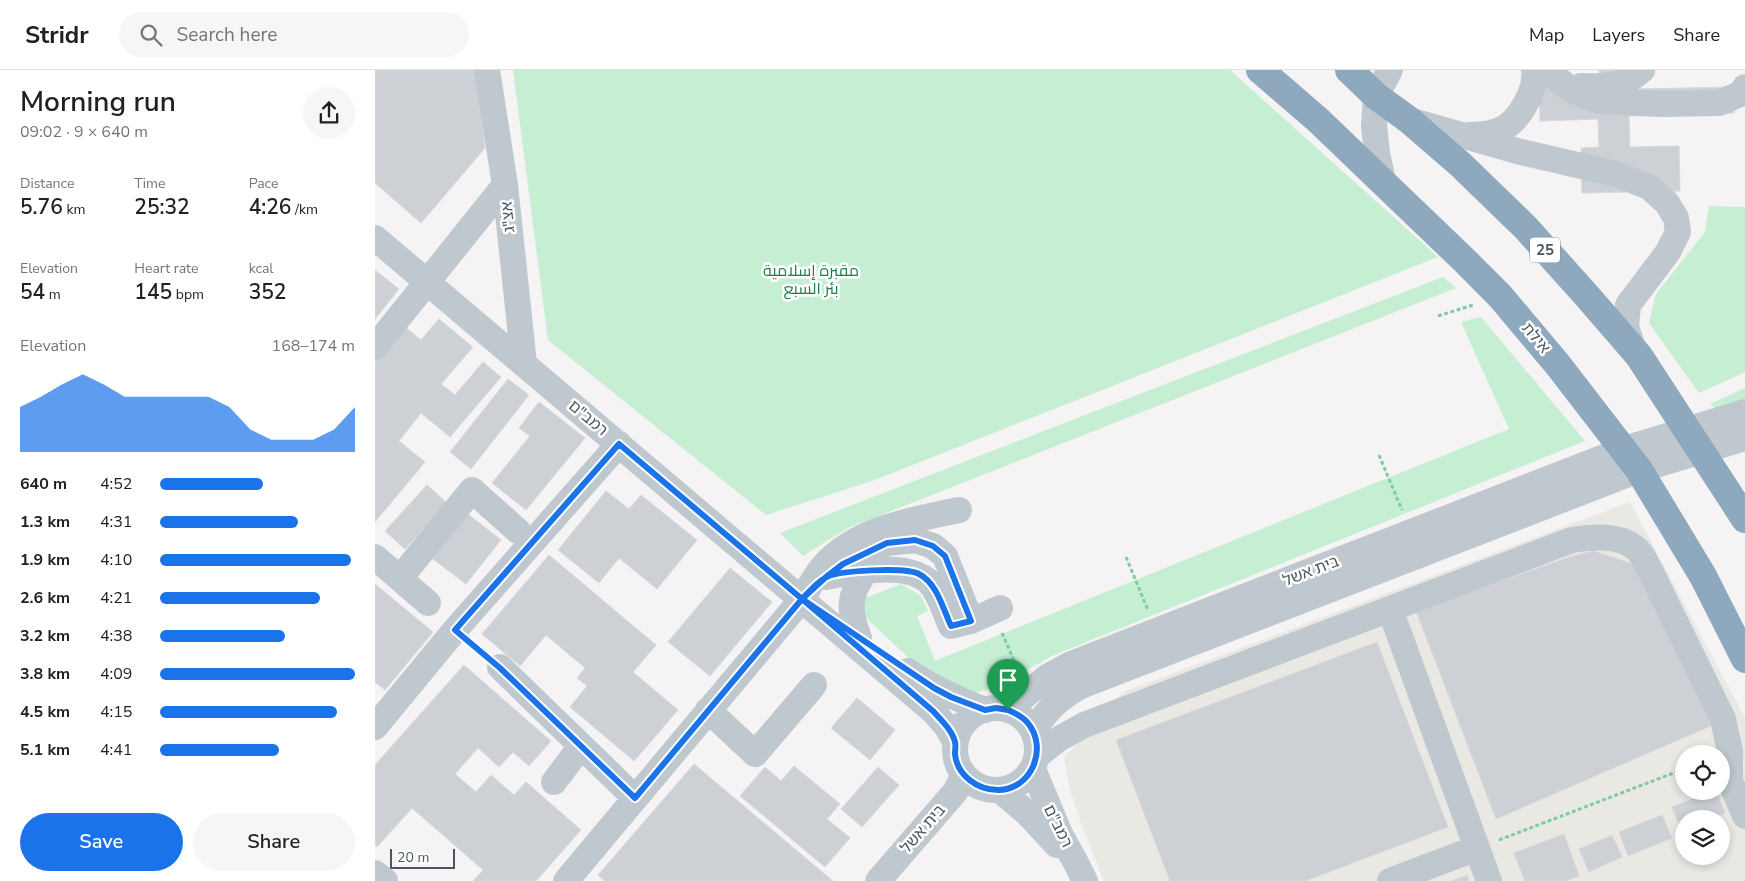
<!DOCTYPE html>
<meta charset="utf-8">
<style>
:root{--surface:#fff;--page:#f6f6f6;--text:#202124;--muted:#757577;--line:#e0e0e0;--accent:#1a73e8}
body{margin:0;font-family:"Nunito Sans",Cairo,"Noto Sans Hebrew",sans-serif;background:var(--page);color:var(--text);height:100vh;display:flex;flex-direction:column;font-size:19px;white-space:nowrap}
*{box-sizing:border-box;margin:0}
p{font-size:16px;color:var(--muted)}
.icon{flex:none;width:28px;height:28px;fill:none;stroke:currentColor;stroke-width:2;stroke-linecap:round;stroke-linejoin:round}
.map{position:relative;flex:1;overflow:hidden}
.drawer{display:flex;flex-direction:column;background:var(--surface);width:375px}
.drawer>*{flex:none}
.fabs{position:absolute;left:1300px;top:675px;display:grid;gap:10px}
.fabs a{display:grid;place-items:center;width:55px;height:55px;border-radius:50%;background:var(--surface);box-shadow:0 2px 8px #0003;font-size:25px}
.scale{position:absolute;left:15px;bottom:12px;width:65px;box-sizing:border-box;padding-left:5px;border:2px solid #4b5760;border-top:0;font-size:14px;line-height:18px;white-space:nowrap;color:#4b5760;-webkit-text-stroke:4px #fff;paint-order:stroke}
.pin{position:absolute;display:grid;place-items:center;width:42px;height:42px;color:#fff;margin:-51px -21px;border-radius:50% 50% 50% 0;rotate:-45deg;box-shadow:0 0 5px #0007}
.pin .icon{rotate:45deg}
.round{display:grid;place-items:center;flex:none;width:52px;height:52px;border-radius:26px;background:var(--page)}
.headline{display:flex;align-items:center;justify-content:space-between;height:85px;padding:0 20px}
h1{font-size:28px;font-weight:600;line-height:38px}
.figures{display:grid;grid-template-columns:repeat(3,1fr);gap:8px;height:85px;padding:5px 20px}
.figures div{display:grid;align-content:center}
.figures b{font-size:21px;font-weight:600}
.figures small{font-size:14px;font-weight:400}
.figures p{font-size:14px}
.chart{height:140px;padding:10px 20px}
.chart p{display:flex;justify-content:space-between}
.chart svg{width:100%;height:90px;margin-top:5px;fill:var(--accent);opacity:.7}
.cta{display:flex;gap:10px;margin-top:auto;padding:10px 20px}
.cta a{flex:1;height:58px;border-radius:30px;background:var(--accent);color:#fff;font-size:20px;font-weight:600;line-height:58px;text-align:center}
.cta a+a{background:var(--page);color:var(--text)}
ul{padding:0 20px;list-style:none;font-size:16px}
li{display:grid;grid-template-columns:80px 60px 1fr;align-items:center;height:38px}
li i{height:12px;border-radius:6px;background:var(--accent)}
header{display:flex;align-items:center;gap:30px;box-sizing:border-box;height:70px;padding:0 25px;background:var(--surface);border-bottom:1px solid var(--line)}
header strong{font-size:24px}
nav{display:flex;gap:28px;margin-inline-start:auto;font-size:18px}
.search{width:350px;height:45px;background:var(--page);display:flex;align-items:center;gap:12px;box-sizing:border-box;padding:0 18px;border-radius:28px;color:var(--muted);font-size:19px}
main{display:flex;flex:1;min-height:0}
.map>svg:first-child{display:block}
.commercial{fill:#eae8e2;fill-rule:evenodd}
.green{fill:#c5eed3}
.building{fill:#cdd0d5;stroke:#d7d9dd}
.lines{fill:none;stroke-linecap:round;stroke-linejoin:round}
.path{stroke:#7fcba1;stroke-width:3;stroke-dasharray:4 2.5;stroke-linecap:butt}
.minor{stroke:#bfc8ce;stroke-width:26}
.highway{stroke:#8ea8be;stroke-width:28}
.route-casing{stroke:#fff;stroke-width:10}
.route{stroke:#1a73e8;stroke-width:6}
.labels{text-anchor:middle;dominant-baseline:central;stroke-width:5;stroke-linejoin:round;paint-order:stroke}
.shield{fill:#fff;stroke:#818990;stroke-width:1}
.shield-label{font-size:15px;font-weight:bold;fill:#4b5760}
.street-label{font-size:16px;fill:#4b5760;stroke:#fff}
.park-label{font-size:16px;fill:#1d8049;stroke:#fff}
</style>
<header>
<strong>Stridr</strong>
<div class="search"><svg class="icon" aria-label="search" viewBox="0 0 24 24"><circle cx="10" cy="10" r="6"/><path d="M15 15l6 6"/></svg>Search here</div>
<nav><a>Map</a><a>Layers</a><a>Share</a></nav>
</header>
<main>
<section class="drawer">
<div class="headline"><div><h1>Morning run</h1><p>09:02 · 9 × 640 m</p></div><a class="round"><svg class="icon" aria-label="share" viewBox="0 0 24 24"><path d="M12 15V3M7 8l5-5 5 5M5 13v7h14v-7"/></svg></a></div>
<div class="figures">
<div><p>Distance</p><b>5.76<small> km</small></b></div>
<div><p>Time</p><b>25:32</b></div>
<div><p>Pace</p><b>4:26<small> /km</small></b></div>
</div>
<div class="figures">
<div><p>Elevation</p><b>54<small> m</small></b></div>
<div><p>Heart rate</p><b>145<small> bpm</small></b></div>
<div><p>kcal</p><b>352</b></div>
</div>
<div class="chart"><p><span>Elevation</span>168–174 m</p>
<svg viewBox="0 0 160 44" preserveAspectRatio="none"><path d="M0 44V22L10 17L20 11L30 6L40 11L50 17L60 17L70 17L80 17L90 17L100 22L110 33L120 38L130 38L140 38L150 33L160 22V44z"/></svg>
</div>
<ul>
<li><b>640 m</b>4:52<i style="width:53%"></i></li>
<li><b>1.3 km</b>4:31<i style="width:71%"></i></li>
<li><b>1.9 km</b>4:10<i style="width:98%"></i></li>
<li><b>2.6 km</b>4:21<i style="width:82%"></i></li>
<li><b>3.2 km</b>4:38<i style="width:64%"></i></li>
<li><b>3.8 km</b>4:09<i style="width:100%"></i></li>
<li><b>4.5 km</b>4:15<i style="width:91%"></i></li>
<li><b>5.1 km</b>4:41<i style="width:61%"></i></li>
</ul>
<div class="cta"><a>Save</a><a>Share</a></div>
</section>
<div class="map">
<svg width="1370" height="811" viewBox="0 0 1370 811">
<rect width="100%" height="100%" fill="#f5f3f3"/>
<path class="commercial" d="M 1255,432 L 1370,648 L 1370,811 L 729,811 L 704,748 L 694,715 L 689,688 L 748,622 ZM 1309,684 L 1346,684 L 1346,721 L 1309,721 ZM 1309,749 L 1346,749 L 1346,786 L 1309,786 Z"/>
<path class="green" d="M 138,0 L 855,0 L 1063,187 L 497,411 L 391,445 L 173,270 Z
M 1334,136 L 1370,137 L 1370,302 L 1324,323 L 1274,253 L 1281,224 L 1330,162 Z
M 1068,207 L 1081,218 L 473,458 L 428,486 L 405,463 Z
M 1106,247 L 1210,371 L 679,585 L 619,618 L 598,623 L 551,604 L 488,545 L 485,530 L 526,514 L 546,526 L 553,541 L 542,546 L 560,591 L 1134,359 L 1086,252 Z
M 1370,318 L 1370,332 L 1342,340 L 1335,334 Z"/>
<path class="building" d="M 0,0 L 102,0 L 110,78 L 46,153 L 0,113 Z
M 1224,0 L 1258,0 L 1259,19 L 1359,17 L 1359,43 L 1254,46 L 1255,77 L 1304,76 L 1305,121 L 1207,123 L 1206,78 L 1224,77 L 1223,49 L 1165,51 L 1164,10 L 1224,9 Z
M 0,200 L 24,219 L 0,249 Z
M 64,249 L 98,277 L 66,314 L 80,325 L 108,292 L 126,307 L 75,367 L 46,343 L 24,371 L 50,392 L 0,452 L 0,291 L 29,256 L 46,270 Z
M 133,309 L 154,325 L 96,399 L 75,382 Z
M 164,332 L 210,368 L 151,440 L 117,413 L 155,366 L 144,358 Z
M 52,415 L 72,433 L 30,479 L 10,461 Z
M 231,421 L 254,439 L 266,425 L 322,470 L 282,519 L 244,488 L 224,513 L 183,480 Z
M 89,441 L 126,470 L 91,514 L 54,486 Z
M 1218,481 L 1262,495 L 1338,655 L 1121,749 L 1041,541 L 1194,487 Z
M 174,485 L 281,575 L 258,602 L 303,640 L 259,691 L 195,637 L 212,616 L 202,608 L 210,598 L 171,565 L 145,596 L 107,564 Z
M 355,498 L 397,532 L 335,606 L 293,572 Z
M 0,514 L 58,562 L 10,620 L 0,612 Z
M 1002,572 L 1073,757 L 930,811 L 795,811 L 741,670 Z
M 89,595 L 176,671 L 154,696 L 138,682 L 124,697 L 103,678 L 80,704 L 101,722 L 116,705 L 139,725 L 151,712 L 206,760 L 161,811 L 98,811 L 108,800 L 37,738 L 2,777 L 0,775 L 0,695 Z
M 482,628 L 520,660 L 495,690 L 456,658 Z
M 319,694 L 458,811 L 230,811 L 223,805 Z
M 419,696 L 465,734 L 452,749 L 475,768 L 450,797 L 365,726 L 390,697 L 406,711 Z
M 503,697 L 524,715 L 487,757 L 466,739 Z
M 1338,721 L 1341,721 L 1350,743 L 1336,749 L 1309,749 L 1309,760 L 1307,761 L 1297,737 Z
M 1287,745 L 1297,768 L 1253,786 L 1244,762 Z
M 1189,764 L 1204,806 L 1190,811 L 1150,811 L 1139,783 Z
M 1237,765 L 1247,787 L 1214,802 L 1204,779 Z
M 1092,805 L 1094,811 L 1077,811 Z"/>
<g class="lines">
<path class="path" d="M 1063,246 L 1098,235
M 1004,385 L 1027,440
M 751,487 L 773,540
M 627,563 L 643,600
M 97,574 L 107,583
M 1124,770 L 1309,699"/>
<path class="minor" d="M 112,0 L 130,115 L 149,294
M 1171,0 L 1198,21 L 1225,31 L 1285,34 L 1344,33 L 1365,24 L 1370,17
M 1206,16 C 1228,17 1250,16 1267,0
M 1034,50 L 1142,81 L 1241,104 L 1274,117 L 1292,133 L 1301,148 L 1303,162 L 1293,182 L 1253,235 L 1251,257 L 1259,280
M 1095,65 C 1103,65 1114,64 1122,61 C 1143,55 1162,20 1159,0
M 1008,111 L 1002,83 L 999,56 L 1001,26 L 1015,0
M 0,168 L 558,641 L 572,657 L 580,672
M 0,277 L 130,115
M 497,481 L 512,473 L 540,470 L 558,476 L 570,486 L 596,551 L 625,538
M 0,487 L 53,533
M 451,507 C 479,502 539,489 558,517 C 566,528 570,543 576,556 L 596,551
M 25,508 L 97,420 L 143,461
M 1015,539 L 1114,811
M 484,568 C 473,540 473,524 492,500
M 125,597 L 260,728
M 533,601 C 557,618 582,629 610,640
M580 679a41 41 0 1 1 82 0a41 41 0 1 1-82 0Z
M 333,640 L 380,684 L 439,615
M 633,640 L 672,607 L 696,594 L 1250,379 L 1370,342
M 0,657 L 80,560 L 244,374
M 658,660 C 674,639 682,629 706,616 L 1264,400 L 1370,368
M 662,686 L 682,670 L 709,655 L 1197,470 C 1216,467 1242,464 1259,477 C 1266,481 1271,493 1275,500 L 1348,649 L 1355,681 L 1355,711 L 1370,746
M 658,699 L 685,764 L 700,791 L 710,811
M 179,712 L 206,676
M 625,720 L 652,743 L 682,775
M 0,803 L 10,811
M 191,811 L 427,529 C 435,516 442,501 453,491 C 488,457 538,450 584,440
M 503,811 L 580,722 L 589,705
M 1015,811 L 1102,778"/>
<path class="highway" d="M 885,0 L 943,50 L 1087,188 L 1125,226 L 1183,295 L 1264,400 L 1328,506 L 1370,589
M 974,0 L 1001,26 L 1034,50 L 1086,95 L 1151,158 L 1212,226 L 1264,286 L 1370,449"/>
</g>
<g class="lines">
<g class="route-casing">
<path id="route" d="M 633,640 L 621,638 L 610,640 L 576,627 L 559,618 L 427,529 L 451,507 L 468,494 L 512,473 L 540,470 L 558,476 L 570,486 L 596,551 L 576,556 C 568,539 562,513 544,504 C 531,497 462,500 450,508 C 441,513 434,522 427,529 L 244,374 L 80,560 L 125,598 L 260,728 L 427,529 L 558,641 C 566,650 577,660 580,672 C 581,676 580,680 580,684 C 582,705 602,720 623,720 C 657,720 674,677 652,652 C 647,646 640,643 633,640"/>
</g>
<use href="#route" class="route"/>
</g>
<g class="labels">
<rect class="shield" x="1155" y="167.5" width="30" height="25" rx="4"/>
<g class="shield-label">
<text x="1170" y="180">25</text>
</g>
<g class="street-label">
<text transform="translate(133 147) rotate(-96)">אצ"ג</text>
<text transform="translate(1161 268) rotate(50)">אילת</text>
<text transform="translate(213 348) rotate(40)">רמב"ם</text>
<text transform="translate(936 501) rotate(-21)">בית אשל</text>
<text transform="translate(683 756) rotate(64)">רמב"ם</text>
<text transform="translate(548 759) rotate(-49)">בית אשל</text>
</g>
<g class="park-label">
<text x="436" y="201">مقبرة إسلامية<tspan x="436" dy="18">بئر السبع</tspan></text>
</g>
</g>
</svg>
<div class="fabs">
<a><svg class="icon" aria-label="locate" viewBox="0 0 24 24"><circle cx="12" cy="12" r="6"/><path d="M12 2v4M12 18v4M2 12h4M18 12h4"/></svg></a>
<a><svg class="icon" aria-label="layers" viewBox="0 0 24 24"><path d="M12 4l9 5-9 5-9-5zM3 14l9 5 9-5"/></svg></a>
</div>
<div class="scale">20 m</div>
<div class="pin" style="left:633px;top:640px;background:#1e9e55"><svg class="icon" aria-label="arrive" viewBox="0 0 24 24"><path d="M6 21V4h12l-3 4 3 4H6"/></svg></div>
</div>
</main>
